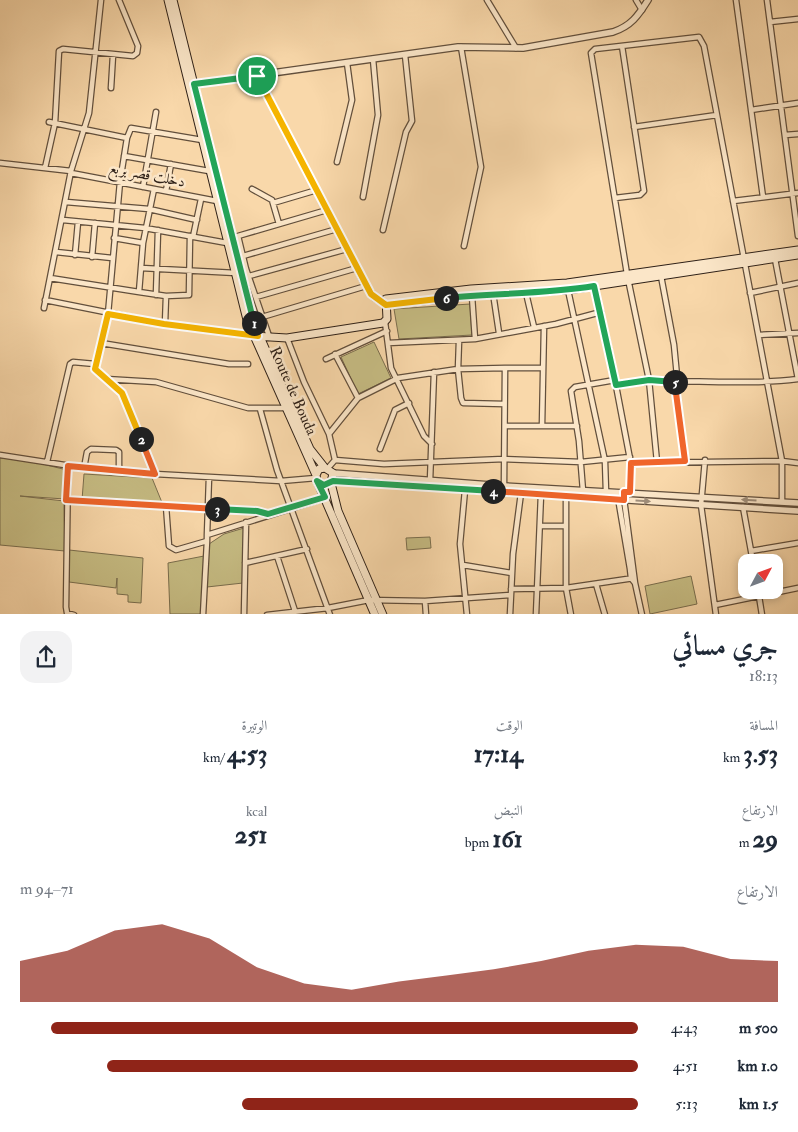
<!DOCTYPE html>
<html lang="ar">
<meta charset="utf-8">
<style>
:root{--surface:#fff;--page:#f2f2f3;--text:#1f2937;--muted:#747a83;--accent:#8f2418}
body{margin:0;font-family:"IM FELL Double Pica",Amiri,serif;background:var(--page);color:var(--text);direction:rtl;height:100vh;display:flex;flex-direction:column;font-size:19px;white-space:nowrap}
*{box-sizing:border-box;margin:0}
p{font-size:16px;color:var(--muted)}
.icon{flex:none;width:28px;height:28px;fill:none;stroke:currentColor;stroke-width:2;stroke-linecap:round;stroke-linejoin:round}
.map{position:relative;height:614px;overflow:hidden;direction:ltr}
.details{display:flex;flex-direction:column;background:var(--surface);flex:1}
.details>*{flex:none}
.needle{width:32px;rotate:49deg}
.fabs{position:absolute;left:738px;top:554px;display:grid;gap:10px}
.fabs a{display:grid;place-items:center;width:45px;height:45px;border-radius:10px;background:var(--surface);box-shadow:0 2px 8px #0003;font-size:25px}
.pin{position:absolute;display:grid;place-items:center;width:42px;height:42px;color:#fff;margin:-21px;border:2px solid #fff;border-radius:50%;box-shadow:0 1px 5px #0007}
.km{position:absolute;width:25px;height:25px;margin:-12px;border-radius:50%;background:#222;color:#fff;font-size:14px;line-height:25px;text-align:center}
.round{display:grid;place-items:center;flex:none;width:52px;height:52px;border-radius:15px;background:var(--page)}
.summary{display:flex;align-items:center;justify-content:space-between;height:85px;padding:0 20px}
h1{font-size:28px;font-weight:700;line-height:38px}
.stats{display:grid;grid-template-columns:repeat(3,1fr);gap:8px;height:85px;padding:5px 20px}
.stats div{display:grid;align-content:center}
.stats b{font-size:25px;font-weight:700}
.stats small{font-size:14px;font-weight:400}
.stats p{font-size:14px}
.chart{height:140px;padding:10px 20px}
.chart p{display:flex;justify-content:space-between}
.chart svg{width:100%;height:90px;margin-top:5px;fill:var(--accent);opacity:.7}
ul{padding:0 20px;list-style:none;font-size:16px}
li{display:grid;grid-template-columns:80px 60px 1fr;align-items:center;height:38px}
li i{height:12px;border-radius:6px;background:var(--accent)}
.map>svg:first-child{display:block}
.grass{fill:#c6bc83;stroke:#7a6e4e}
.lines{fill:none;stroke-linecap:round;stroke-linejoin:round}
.minor-casing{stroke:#624f3c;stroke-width:7}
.tertiary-casing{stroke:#624f3c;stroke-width:8}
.secondary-casing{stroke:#2f2118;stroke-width:9}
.minor{stroke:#fbe6c8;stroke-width:4.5}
.tertiary{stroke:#fbe6c8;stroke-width:5.5}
.secondary{stroke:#fbe6c8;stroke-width:7}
.oneway{fill:#9f8d79}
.split-1-casing{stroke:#fff;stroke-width:10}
.split-2-casing{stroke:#fff;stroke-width:10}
.split-3-casing{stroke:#fff;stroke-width:10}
.split-4-casing{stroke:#fff;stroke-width:10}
.split-5-casing{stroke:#fff;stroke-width:10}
.split-6-casing{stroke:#fff;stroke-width:10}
.split-7-casing{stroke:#fff;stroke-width:10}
.split-1{stroke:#22a559;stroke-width:6}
.split-2{stroke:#f5b400;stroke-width:6}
.split-3{stroke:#f0652b;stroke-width:6}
.split-4{stroke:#22a559;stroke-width:6}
.split-5{stroke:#f0652b;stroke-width:6}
.split-6{stroke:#22a559;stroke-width:6}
.split-7{stroke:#f5b400;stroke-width:6}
.labels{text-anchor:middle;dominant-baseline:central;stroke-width:5;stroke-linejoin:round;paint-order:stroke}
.street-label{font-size:15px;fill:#2f2118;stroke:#fbe6c8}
</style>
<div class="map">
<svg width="798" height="615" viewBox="0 0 798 615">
<rect width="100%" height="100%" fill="#f9d8aa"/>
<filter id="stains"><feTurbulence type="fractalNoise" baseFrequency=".004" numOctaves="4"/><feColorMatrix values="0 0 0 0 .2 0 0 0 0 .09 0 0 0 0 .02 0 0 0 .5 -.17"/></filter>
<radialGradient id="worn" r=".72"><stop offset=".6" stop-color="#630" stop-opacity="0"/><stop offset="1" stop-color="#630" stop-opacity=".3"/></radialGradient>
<path class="grass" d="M 470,304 L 472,335 L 399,339 L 394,309 Z
M 374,342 L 391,378 L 358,394 L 341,357 Z
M 0,458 L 26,460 L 67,470 L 65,499 L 20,496 L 64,501 L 65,551 L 0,545 Z
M 84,474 L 152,478 L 163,505 L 82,500 Z
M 244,528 L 243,583 L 207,587 L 209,544 L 224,534 Z
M 430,537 L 431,548 L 407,550 L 406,538 Z
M 69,550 L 143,558 L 141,603 L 128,602 L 128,595 L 117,594 L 117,578 L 116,588 L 69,582 Z
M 204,556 L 201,614 L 170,614 L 168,563 Z
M 691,576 L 697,604 L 650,614 L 645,586 Z"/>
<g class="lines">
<g class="minor-casing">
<path id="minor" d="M 487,0 L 516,48
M 636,0 L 642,10
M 736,0 L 763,197
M 767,0 L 798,236
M 770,22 L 798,19
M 461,47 L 481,167 L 464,246
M 111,88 L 113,55
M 751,110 L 798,103
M 49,122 L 127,138
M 634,127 L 717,115
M 785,135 L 798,134
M 124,156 L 209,171
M 337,162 L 352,100 L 347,63
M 0,163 L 71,171
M 45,168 L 55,123 L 59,51 L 63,49 L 133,56 L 137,53 L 138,46 L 119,0
M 71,173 L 217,201
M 143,187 L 156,112
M 252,189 L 272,200 L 279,224
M 166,191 L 171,164
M 363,197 L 378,115 L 373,59
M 615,198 L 640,195 L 644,191 L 622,46
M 733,201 L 798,193
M 66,202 L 149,209 L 197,220
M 273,203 L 317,190
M 63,220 L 145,228 L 227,243
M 383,230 L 406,132 L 412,121 L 405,55
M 193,237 L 201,199
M 114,238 L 143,243
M 56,252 L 112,258
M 75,255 L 78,222
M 243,256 L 337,229
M 92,257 L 95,223
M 775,259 L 798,379
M 141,268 L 236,273
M 249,276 L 347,249
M 661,276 L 674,345 L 677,376 L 676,393 L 685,461
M 50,278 L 139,292 L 143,243 L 154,189
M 594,285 L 609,349 L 630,459
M 568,290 L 605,461 L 606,492
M 139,292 L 166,296 L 189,295 L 190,236
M 493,293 L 499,333
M 526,293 L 534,327
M 750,293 L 798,283
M 156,295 L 158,230
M 472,296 L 475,339
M 256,297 L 357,268
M 45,300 L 165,324 L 253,336
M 44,308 L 71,171 L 89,113 L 101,0
M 262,317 L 366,286
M 385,322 L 391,368 L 424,436 L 432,444
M 165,324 L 166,296
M 544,326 L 542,426 L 577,426
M 759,335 L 798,333
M 269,336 L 246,269 L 238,236 L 327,210
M 287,338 L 304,382 L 329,434
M 459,341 L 458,369 L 505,368 L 504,486
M 101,343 L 229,364 L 248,364
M 388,343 L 475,339 L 556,324 L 601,312
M 335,354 L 358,398 L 398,378 L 458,369 L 461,398 L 463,403 L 504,404
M 326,359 L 387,331
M 505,368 L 543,368
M 106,379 L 156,382 L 248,408 L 285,408
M 616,385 C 676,376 737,387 798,379
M 260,409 L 277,470 L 330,615
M 505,426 L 542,426
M 380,449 L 395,410 L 409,403
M 0,455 L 84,468 L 155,474 L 281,481 L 316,478
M 335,460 L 384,464 L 504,459 L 581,462 L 630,457
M 705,460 L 701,505 L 716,615
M 47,462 L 70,364 L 73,362 L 95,364
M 657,462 L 649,380 L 627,274 L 591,53 L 595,49 L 699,37 L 704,46 L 782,461 L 782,502
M 68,466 L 66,607 L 67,613 L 74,615
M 84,468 L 87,452 L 91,449 L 116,450 L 119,452 L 119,471
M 328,468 L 335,460 L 329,434 L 358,398
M 155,474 L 124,397 L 118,389 L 95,369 L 108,314 L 120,182 L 127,138 L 131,128 L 202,140
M 430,481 L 434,372
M 465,490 L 460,544 L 467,615
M 583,491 L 579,441 L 571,391 L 575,387 L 615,380
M 630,492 L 631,463 L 782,461 L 798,463
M 566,495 L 566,588 L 571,615
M 618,498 L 630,569 L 631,578 L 635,583 L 624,499
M 66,500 L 257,511 L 267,515
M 166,506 L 169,546 L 176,550 L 207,541 L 207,535 L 325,498
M 743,507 L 753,562
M 540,526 L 565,526
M 207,535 L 209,477
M 751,551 L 798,543
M 277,556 L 295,611
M 245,563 L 307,549
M 463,565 L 512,573
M 635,583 L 642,615
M 596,584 L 605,615
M 511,589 L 566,588 L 634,578
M 758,590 L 762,615
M 425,601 L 426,615
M 715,605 L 798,588
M 203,615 L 207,541
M 244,615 L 246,522
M 267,615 L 328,608 L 369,600 L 425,601 L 511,595
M 510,615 L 513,554 L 521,493
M 536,615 L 541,494"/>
</g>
<g class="tertiary-casing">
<path id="tertiary" d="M 257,75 L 366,286 L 375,298 L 386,305
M 194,84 L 458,47 L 523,48 L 613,32 C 631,26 638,16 648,0
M 333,473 L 504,486 L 798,503
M 333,481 L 798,511"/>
</g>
<g class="secondary-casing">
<path id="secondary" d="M 168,0 L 247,320 L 316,475
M 173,0 L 252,319 L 310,449 L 325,468
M 386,305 L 493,293 L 568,290 L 798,255
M 253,336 L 287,338 L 383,323 L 387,319 L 386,299 L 471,289 L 567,283 L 798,250
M 317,481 L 375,615
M 331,483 L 324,485 L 317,481 L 316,475 L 319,469 L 325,468 L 333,473 L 331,483 L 338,511 L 383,615"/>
</g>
<use href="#minor" class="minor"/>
<use href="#tertiary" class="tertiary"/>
<use href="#secondary" class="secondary"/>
</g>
<defs><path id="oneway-solid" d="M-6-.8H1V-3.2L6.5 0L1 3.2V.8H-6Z" transform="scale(1.25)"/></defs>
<g class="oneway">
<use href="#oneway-solid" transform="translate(749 500) rotate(-177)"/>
<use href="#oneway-solid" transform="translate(643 501) rotate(4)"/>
</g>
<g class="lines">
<g class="split-1-casing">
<path id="split-1" d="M 254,323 L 194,84 L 257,76"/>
</g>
<g class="split-2-casing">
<path id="split-2" d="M 141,439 L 122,393 L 95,369 L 108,314 L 164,324 L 258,336 L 254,323"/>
</g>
<g class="split-3-casing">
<path id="split-3" d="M 141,439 L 155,474 L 68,466 L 66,500 L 217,509"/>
</g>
<g class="split-4-casing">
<path id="split-4" d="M 217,509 L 257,511 L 268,514 L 325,497 L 317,481 L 324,485 L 333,481 L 493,491"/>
</g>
<g class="split-5-casing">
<path id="split-5" d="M 493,491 L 624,500 L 624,492 L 630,492 L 631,463 L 685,461 L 676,393 L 677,382 L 675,382"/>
</g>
<g class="split-6-casing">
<path id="split-6" d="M 446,298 C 495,293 545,294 594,286 L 616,385 L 649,380 L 675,382"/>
</g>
<g class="split-7-casing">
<path id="split-7" d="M 257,76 L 371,294 L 386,305 L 446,298"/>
</g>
<use href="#split-1" class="split-1"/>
<use href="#split-2" class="split-2"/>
<use href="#split-3" class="split-3"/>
<use href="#split-4" class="split-4"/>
<use href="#split-5" class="split-5"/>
<use href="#split-6" class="split-6"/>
<use href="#split-7" class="split-7"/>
</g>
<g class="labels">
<g class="street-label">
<text transform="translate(147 175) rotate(11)">دخلت قصر بربع</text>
<text transform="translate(293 391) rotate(66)">Route de Bouda</text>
</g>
</g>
<rect width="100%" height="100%" filter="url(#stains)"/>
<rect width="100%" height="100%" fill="url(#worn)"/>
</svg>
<div class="fabs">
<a><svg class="needle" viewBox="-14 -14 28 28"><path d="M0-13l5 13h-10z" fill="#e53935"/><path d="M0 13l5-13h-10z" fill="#747a83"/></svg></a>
</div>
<div class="pin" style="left:257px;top:76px;background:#1e9e55"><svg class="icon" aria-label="arrive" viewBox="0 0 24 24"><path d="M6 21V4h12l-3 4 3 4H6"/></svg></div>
<b class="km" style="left:254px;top:323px">1</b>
<b class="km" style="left:141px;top:439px">2</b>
<b class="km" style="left:217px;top:509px">3</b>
<b class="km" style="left:493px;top:491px">4</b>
<b class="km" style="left:675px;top:382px">5</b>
<b class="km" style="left:446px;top:298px">6</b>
</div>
<section class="details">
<div class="summary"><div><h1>جري مسائي</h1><p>18:13</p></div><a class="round"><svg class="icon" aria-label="share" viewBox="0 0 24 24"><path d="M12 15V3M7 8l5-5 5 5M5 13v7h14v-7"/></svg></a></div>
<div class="stats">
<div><p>المسافة</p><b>3.53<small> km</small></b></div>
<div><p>الوقت</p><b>17:14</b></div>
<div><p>الوتيرة</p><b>4:53<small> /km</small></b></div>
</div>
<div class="stats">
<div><p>الارتفاع</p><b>29<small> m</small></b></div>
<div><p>النبض</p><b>161<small> bpm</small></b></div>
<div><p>kcal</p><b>251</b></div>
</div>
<div class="chart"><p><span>الارتفاع</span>71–94 m</p>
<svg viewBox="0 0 160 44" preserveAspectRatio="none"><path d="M0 44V24L10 19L20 9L30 6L40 13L50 27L60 35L70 38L80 34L90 31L100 28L110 24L120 19L130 16L140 17L150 23L160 24V44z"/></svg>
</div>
<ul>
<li><b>500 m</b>4:43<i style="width:95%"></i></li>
<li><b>1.0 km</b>4:51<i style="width:86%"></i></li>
<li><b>1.5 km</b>5:13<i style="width:64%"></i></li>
</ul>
</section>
